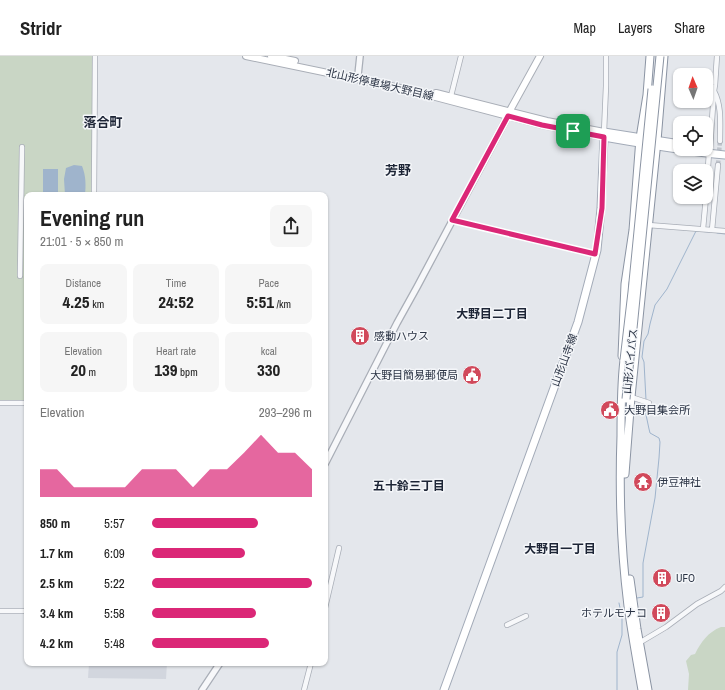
<!DOCTYPE html>
<meta charset="utf-8">
<style>
:root{--surface:#fff;--page:#f6f6f6;--text:#222;--muted:#767676;--line:#e0e0e0;--accent:#db2777}
body{margin:0;font-family:"Archivo Narrow","Noto Sans JP",sans-serif;background:var(--page);color:var(--text);height:100vh;display:flex;flex-direction:column;font-size:15px;white-space:nowrap}
*{box-sizing:border-box;margin:0}
p{font-size:13px;color:var(--muted)}
.icon{flex:none;width:22px;height:22px;fill:none;stroke:currentColor;stroke-width:2;stroke-linecap:round;stroke-linejoin:round}
.map{position:relative;flex:1;overflow:hidden}
.side{position:absolute;left:24px;top:136px;width:304px;height:474px;display:flex;flex-direction:column;background:var(--surface);border-radius:8px;box-shadow:0 1px 3px #0004}
.side>*{flex:none}
.needle{width:26px;rotate:358deg}
.buttons{position:absolute;left:673px;top:12px;display:grid;gap:8px}
.buttons a{display:grid;place-items:center;width:40px;height:40px;border-radius:8px;background:var(--surface);box-shadow:0 1px 3px #0004;font-size:20px}
.pin{position:absolute;display:grid;place-items:center;width:34px;height:34px;color:#fff;margin:-17px;border-radius:8px;box-shadow:0 2px 6px #0006}
.round{display:grid;place-items:center;flex:none;width:42px;height:42px;border-radius:8px;background:var(--page)}
.headline{display:flex;align-items:center;justify-content:space-between;height:68px;padding:0 16px}
h1{font-size:22px;font-weight:700;line-height:30px}
.figures{display:grid;grid-template-columns:repeat(3,1fr);gap:6px;height:68px;padding:4px 16px}
.figures div{display:grid;align-content:center;border-radius:8px;background:var(--page);text-align:center}
.figures b{font-size:17px;font-weight:700}
.figures small{font-size:11px;font-weight:400}
.figures p{font-size:11px}
.chart{height:112px;padding:8px 16px}
.chart p{display:flex;justify-content:space-between}
.chart svg{width:100%;height:72px;margin-top:4px;fill:var(--accent);opacity:.7}
ul{padding:0 16px;list-style:none;font-size:13px}
li{display:grid;grid-template-columns:64px 48px 1fr;align-items:center;height:30px}
li i{height:10px;border-radius:5px;background:var(--accent)}
header{display:flex;align-items:center;gap:24px;box-sizing:border-box;height:56px;padding:0 20px;background:var(--surface);border-bottom:1px solid var(--line)}
header strong{font-size:19px}
nav{display:flex;gap:22px;margin-inline-start:auto;font-size:14px}
.map>svg:first-child{display:block}
.built{fill:#d2d6de}
.green{fill:#c9d6c5}
.water{fill:#9fb4cc}
.lines{fill:none;stroke-linecap:round;stroke-linejoin:round}
.stream{stroke:#9fb4cc;stroke-width:1}
.minor-tunnel{stroke:#bfc3cb;stroke-width:4.5;stroke-dasharray:4.5 2;stroke-linecap:butt}
.minor-casing{stroke:#a9aeb7;stroke-width:6}
.tertiary-casing{stroke:#a9aeb7;stroke-width:8}
.secondary-casing{stroke:#a9aeb7;stroke-width:8}
.primary-casing{stroke:#a3abb8;stroke-width:9}
.trunk-casing{stroke:#8b94a3;stroke-width:9}
.minor{stroke:#f7f8fa;stroke-width:4.5}
.tertiary{stroke:#f7f8fa;stroke-width:5.5}
.secondary{stroke:#fff;stroke-width:6}
.primary{stroke:#fff;stroke-width:7}
.trunk{stroke:#fff;stroke-width:7}
.trunk-bridge-casing{stroke:#8b94a3;stroke-width:9;stroke-linecap:butt}
.trunk-bridge{stroke:#fff;stroke-width:7}
.route-casing{stroke:#fff;stroke-width:8}
.route{stroke:#db2777;stroke-width:5}
.labels{text-anchor:middle;dominant-baseline:central;stroke-width:3;stroke-linejoin:round;paint-order:stroke}
.street-label{font-size:11px;fill:#2b3445;stroke:#f4f6f9}
.poi-label{font-size:11px;fill:#2b3445;stroke:#f4f6f9;text-anchor:start}
.neighbourhood-label{font-size:12px;font-weight:bold;fill:#1d2536;stroke:#f4f6f9}
.quarter-label{font-size:13px;font-weight:bold;fill:#1d2536;stroke:#f4f6f9}
</style>
<header>
<strong>Stridr</strong>
<nav><a>Map</a><a>Layers</a><a>Share</a></nav>
</header>
<div class="map">
<svg width="725" height="634" viewBox="0 0 725 634">
<rect width="100%" height="100%" fill="#e4e7ec"/>
<path class="built" d="M 89,607 L 167,607 L 166,623 L 88,622 Z"/>
<path class="green" d="M 0,0 L 95,0 L 94,139 L 27,139 L 27,347 L 0,347 Z
M 721,571 L 725,571 L 725,634 L 688,634 L 689,618 L 686,605 L 691,599 L 695,598 C 701,586 708,576 721,571 Z"/>
<path class="water" d="M 74,109 L 82,110 C 86,120 86,129 85,139 L 65,139 L 64,123 L 66,112 Z
M 43,113 L 58,113 L 58,139 L 43,139 Z"/>
<g class="lines">
<path class="stream" d="M 717,177 L 725,178
M 646,344 L 644,306 L 642,301 L 644,285 L 648,278 L 650,268 L 655,249 L 667,233 L 696,175 L 710,176
M 637,542 L 643,541 L 643,507 L 655,442 L 659,402 L 660,386 L 659,382 L 650,377 L 649,373 L 645,354 L 646,347
M 617,634 L 617,596 L 622,579 L 622,562 L 619,547"/>
<path class="minor-tunnel" d="M 718,109 L 720,85"/>
<g class="minor-casing">
<path id="minor" d="M 714,35 C 722,50 720,68 720,85
M 451,40 L 461,0
M 604,76 L 606,30 L 606,0
M 710,93 L 714,35 L 715,29 L 717,0
M 94,139 L 95,0
M 706,140 L 709,97
M 452,164 L 595,198
M 648,169 L 725,175
M 703,173 L 706,141
M 712,174 L 718,109
M 20,220 L 22,91
M 631,341 L 649,347
M 0,347 L 27,347
M 325,552 L 339,492
M 0,555 L 27,555
M 507,569 L 526,560
M 639,587 L 666,571 L 697,548 L 721,535 L 725,531
M 304,634 L 311,607"/>
</g>
<g class="tertiary-casing">
<path id="tertiary" d="M 358,19 L 360,0
M 325,408 L 397,267 L 417,231 L 508,60
M 202,634 L 220,607"/>
</g>
<g class="secondary-casing">
<path id="secondary" d="M 246,0 L 405,33 L 542,69 L 604,81
M 271,0 L 295,5
M 436,37 L 547,65 L 604,76
M 508,58 L 540,0"/>
</g>
<g class="primary-casing">
<path id="primary" d="M 604,76 L 680,88
M 444,634 L 578,266 L 597,194 L 601,152 L 604,81 C 644,88 684,95 725,99"/>
</g>
<g class="trunk-casing">
<path id="trunk" d="M 622,300 L 625,228 L 633,174 L 640,82 L 647,39 L 650,0
M 624,304 C 621,329 621,354 621,380 C 619,436 621,494 628,550 C 632,578 637,606 642,634
M 625,418 L 631,341 L 657,85 L 664,0
M 630,523 L 637,573 L 648,634"/>
</g>
<use href="#minor" class="minor"/>
<use href="#tertiary" class="tertiary"/>
<use href="#secondary" class="secondary"/>
<use href="#primary" class="primary"/>
<use href="#trunk" class="trunk"/>
<g class="trunk-bridge-casing">
<path id="trunk-bridge" d="M 624,304 L 632,236 L 652,33
M 626,343 L 660,0"/>
</g>
<use href="#trunk-bridge" class="trunk-bridge"/>
</g>
<g class="lines">
<g class="route-casing">
<path id="route" d="M 508,60 L 542,69 L 604,81 L 602,152 L 595,198 L 452,164 Z"/>
</g>
<use href="#route" class="route"/>
</g>
<defs>
<g id="building-disc" transform="scale(1)"><circle r="9.5" fill="#d1495b" stroke="#f4f6f9"/><path d="M-4-6H4V6H1V3H-1V6H-4ZM-2.5-4.3h1.7v1.8h-1.7ZM.8-4.3h1.7v1.8H.8ZM-2.5-1h1.7V.8h-1.7ZM.8-1h1.7V.8H.8Z" fill="#fff"/></g>
<g id="civic-disc" transform="scale(1)"><circle r="9.5" fill="#d1495b" stroke="#f4f6f9"/><path d="M-.6-6.5H3V-4.5H.6V-3L4-1V1h2V6H-6V1h2V-1L-.6-3ZM-1.2 2.5V6h2.4V2.5Z" fill="#fff"/></g>
<g id="temple-disc" transform="scale(1)"><circle r="9.5" fill="#d1495b" stroke="#f4f6f9"/><path d="M0-6L5-2H3V0L6.5 2.5H4V6H1.5V3h-3V6H-4V2.5H-6.5L-3 0V-2H-5Z" fill="#fff"/></g>
</defs>
<g fill-rule="evenodd">
<use href="#building-disc" x="360" y="280"/>
<use href="#civic-disc" x="472" y="319"/>
<use href="#civic-disc" x="610" y="354"/>
<use href="#temple-disc" x="643" y="426"/>
<use href="#building-disc" x="662" y="522"/>
<use href="#building-disc" x="661" y="557"/>
</g>
<g class="labels">
<g class="street-label">
<text transform="translate(380 28) rotate(13)">北山形停車場大野目線</text>
<text transform="translate(564 304) rotate(-70)">山形山寺線</text>
<text transform="translate(630 305) rotate(-84)">山形バイパス</text>
</g>
<g class="poi-label">
<text x="374" y="280">感動ハウス</text>
<text x="458" y="319" text-anchor="end">大野目簡易郵便局</text>
<text x="624" y="354">大野目集会所</text>
<text x="657" y="426">伊豆神社</text>
<text x="676" y="522">UFO</text>
<text x="647" y="557" text-anchor="end">ホテルモナコ</text>
</g>
<g class="neighbourhood-label">
<text x="492" y="258">大野目二丁目</text>
<text x="409" y="430">五十鈴三丁目</text>
<text x="560" y="493">大野目一丁目</text>
</g>
<g class="quarter-label">
<text x="103" y="66">落合町</text>
<text x="398" y="114">芳野</text>
</g>
</g>
</svg>
<div class="buttons">
<a><svg class="needle" viewBox="-14 -14 28 28"><path d="M0-13l5 13h-10z" fill="#e53935"/><path d="M0 13l5-13h-10z" fill="#767676"/></svg></a>
<a><svg class="icon" aria-label="locate" viewBox="0 0 24 24"><circle cx="12" cy="12" r="6"/><path d="M12 2v4M12 18v4M2 12h4M18 12h4"/></svg></a>
<a><svg class="icon" aria-label="layers" viewBox="0 0 24 24"><path d="M12 4l9 5-9 5-9-5zM3 14l9 5 9-5"/></svg></a>
</div>
<div class="pin" style="left:573px;top:75px;background:#1e9e55"><svg class="icon" aria-label="arrive" viewBox="0 0 24 24"><path d="M6 21V4h12l-3 4 3 4H6"/></svg></div>
<section class="side">
<div class="headline"><div><h1>Evening run</h1><p>21:01 · 5 × 850 m</p></div><a class="round"><svg class="icon" aria-label="share" viewBox="0 0 24 24"><path d="M12 15V3M7 8l5-5 5 5M5 13v7h14v-7"/></svg></a></div>
<div class="figures">
<div><p>Distance</p><b>4.25<small> km</small></b></div>
<div><p>Time</p><b>24:52</b></div>
<div><p>Pace</p><b>5:51<small> /km</small></b></div>
</div>
<div class="figures">
<div><p>Elevation</p><b>20<small> m</small></b></div>
<div><p>Heart rate</p><b>139<small> bpm</small></b></div>
<div><p>kcal</p><b>330</b></div>
</div>
<div class="chart"><p><span>Elevation</span>293–296 m</p>
<svg viewBox="0 0 160 44" preserveAspectRatio="none"><path d="M0 44V27L10 27L20 38L30 38L40 38L50 38L60 27L70 27L80 27L90 38L100 27L110 27L120 17L130 6L140 17L150 17L160 27V44z"/></svg>
</div>
<ul>
<li><b>850 m</b>5:57<i style="width:66%"></i></li>
<li><b>1.7 km</b>6:09<i style="width:58%"></i></li>
<li><b>2.5 km</b>5:22<i style="width:100%"></i></li>
<li><b>3.4 km</b>5:58<i style="width:65%"></i></li>
<li><b>4.2 km</b>5:48<i style="width:73%"></i></li>
</ul>
</section>
</div>
